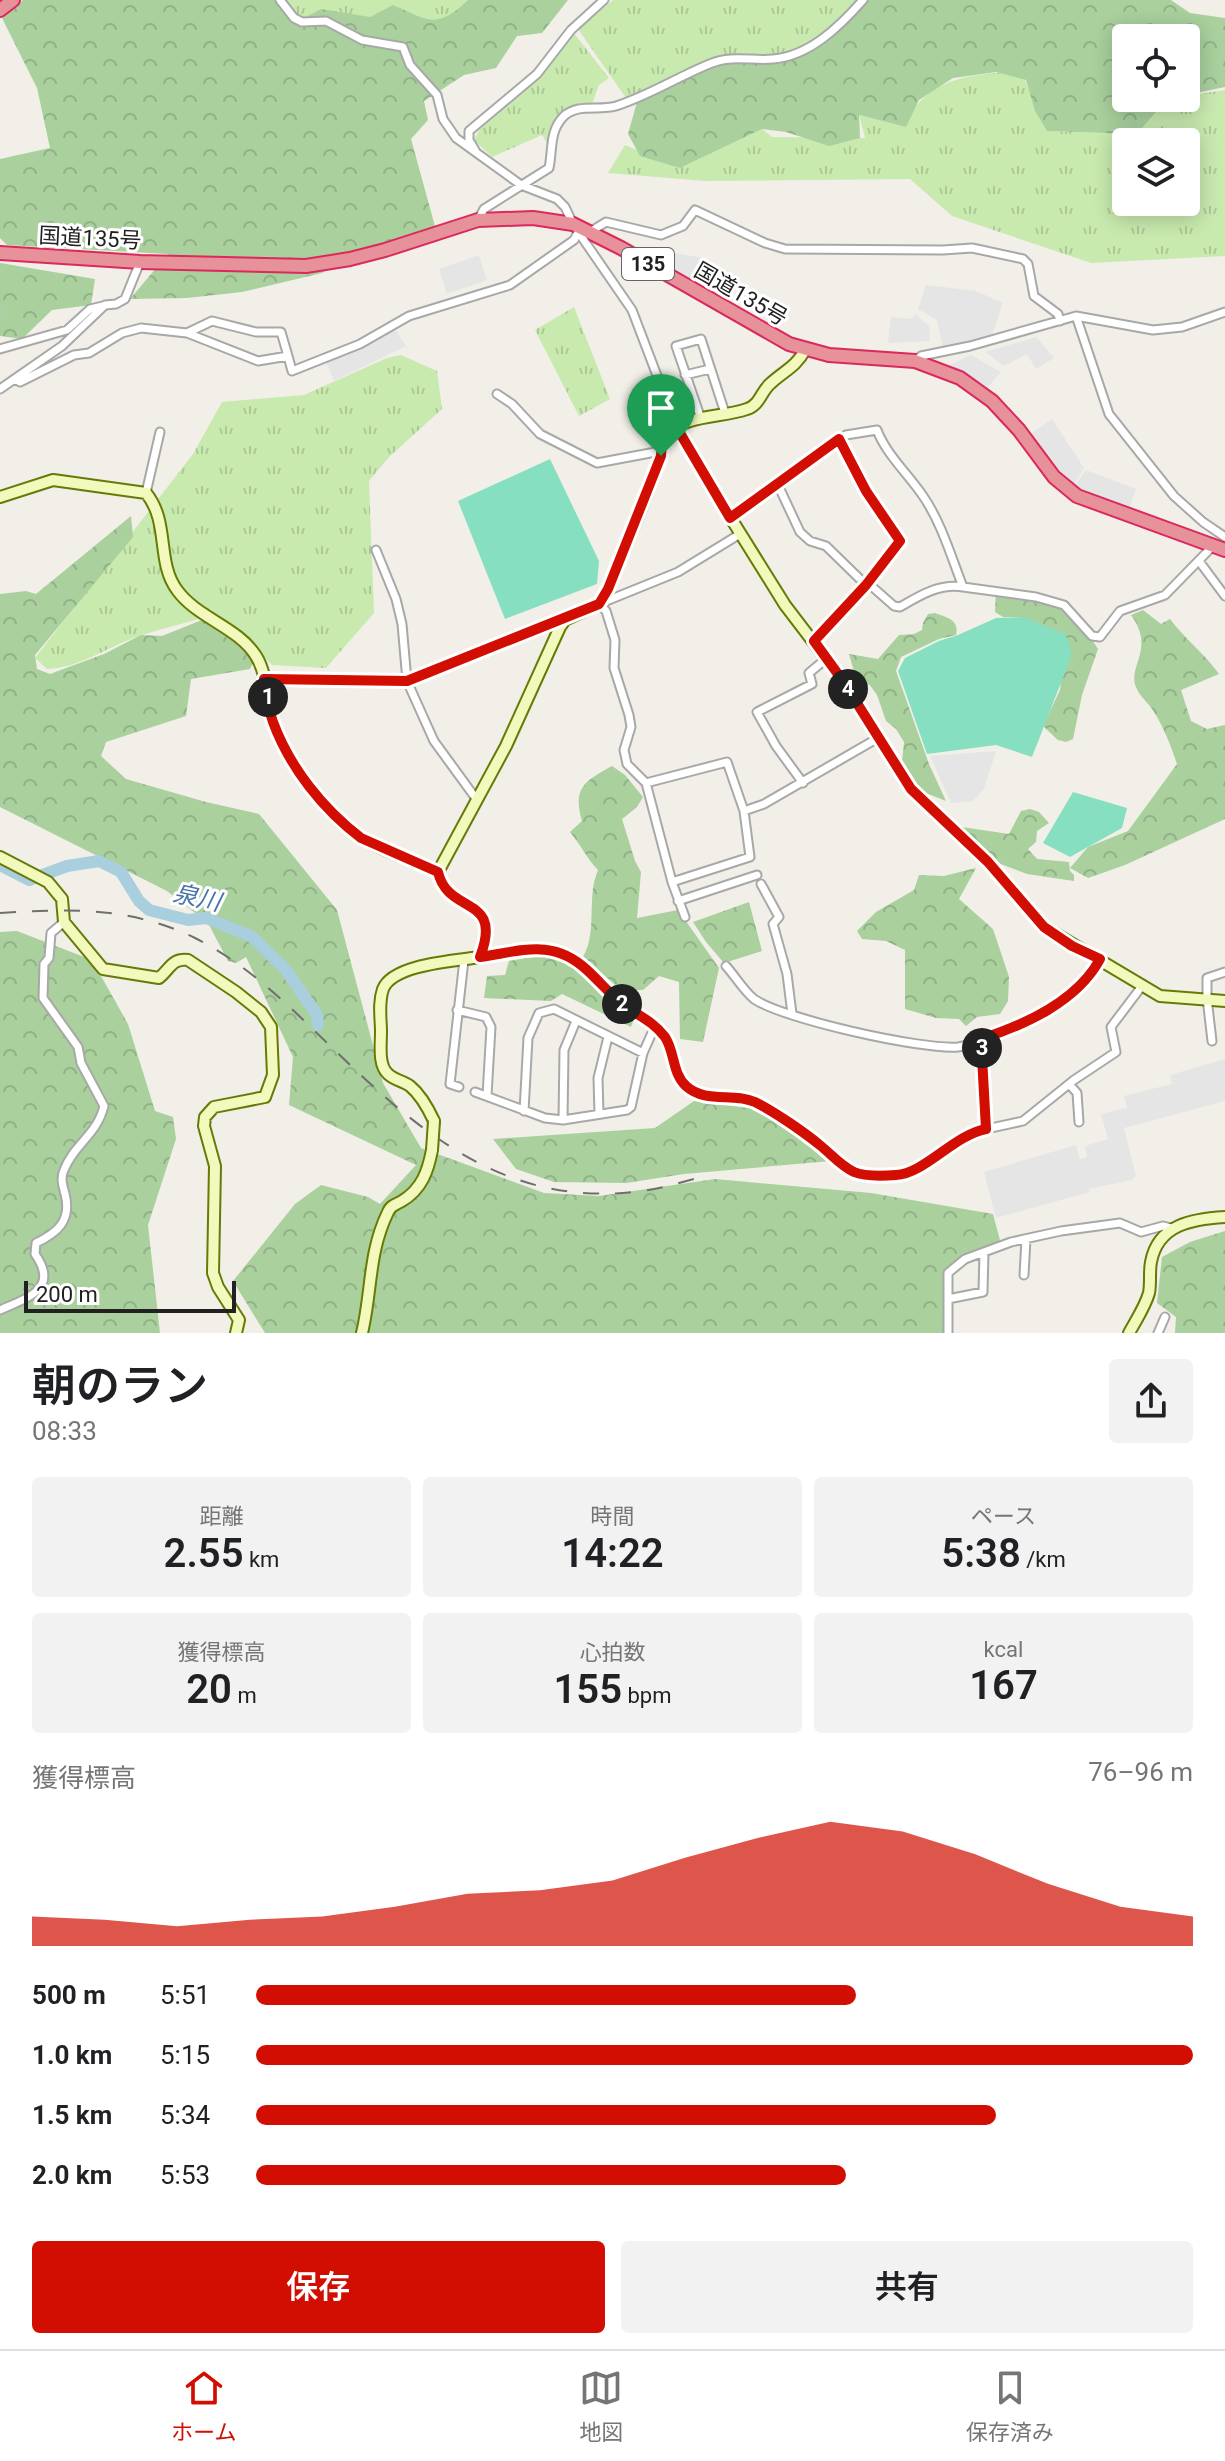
<!DOCTYPE html>
<html lang="ja">
<meta charset="utf-8">
<style>
:root{--surface:#fff;--page:#f2f2f2;--text:#202124;--muted:#757577;--line:#e0e0e0;--accent:#d10e01}
body{margin:0;font-family:Roboto,"Noto Sans JP",sans-serif;background:var(--page);color:var(--text);height:100vh;display:flex;flex-direction:column;font-size:30px;white-space:nowrap}
*{box-sizing:border-box;margin:0}
p{font-size:26px;color:var(--muted)}
.icon{flex:none;width:44px;height:44px;fill:none;stroke:currentColor;stroke-width:2;stroke-linecap:round;stroke-linejoin:round}
.map{position:relative;height:1333px;overflow:hidden}
.sheet{display:flex;flex-direction:column;background:var(--surface);flex:1}
.sheet>*{flex:none}
.tools{position:absolute;left:1112px;top:24px;display:grid;gap:16px}
.tools a{display:grid;place-items:center;width:88px;height:88px;border-radius:8px;background:var(--surface);box-shadow:0 4px 20px #0003;font-size:40px}
.scale{position:absolute;left:24px;bottom:20px;width:212px;box-sizing:border-box;padding-left:8px;border:4px solid #212121;border-top:0;font-size:22px;line-height:28px;white-space:nowrap;color:#212121;-webkit-text-stroke:6px #fff;paint-order:stroke}
.pin{position:absolute;display:grid;place-items:center;width:68px;height:68px;color:#fff;margin:-82px -34px;border-radius:50% 50% 50% 0;rotate:-45deg;box-shadow:0 0 8px #0007}
.pin .icon{rotate:45deg}
.km{position:absolute;width:40px;height:40px;margin:-20px;border-radius:50%;background:#222;color:#fff;font-size:22px;line-height:40px;text-align:center}
.round{display:grid;place-items:center;flex:none;width:84px;height:84px;border-radius:8px;background:var(--page)}
.summary{display:flex;align-items:center;justify-content:space-between;height:136px;padding:0 32px}
h1{font-size:44px;font-weight:600;line-height:60px}
.figures{display:grid;grid-template-columns:repeat(3,1fr);gap:12px;height:136px;padding:8px 32px}
.figures div{display:grid;align-content:center;border-radius:8px;background:var(--page);text-align:center}
.figures b{font-size:40px;font-weight:600}
.figures small{font-size:22px;font-weight:400}
.figures p{font-size:22px}
.chart{height:224px;padding:16px 32px}
.chart p{display:flex;justify-content:space-between}
.chart svg{width:100%;height:144px;margin-top:8px;fill:var(--accent);opacity:.7}
.cta{display:flex;gap:16px;margin-top:auto;padding:16px 32px}
.cta a{flex:1;height:92px;border-radius:8px;background:var(--accent);color:#fff;font-size:32px;font-weight:600;line-height:92px;text-align:center}
.cta a+a{background:var(--page);color:var(--text)}
ul{padding:0 32px;list-style:none;font-size:26px}
li{display:grid;grid-template-columns:128px 96px 1fr;align-items:center;height:60px}
li i{height:20px;border-radius:10px;background:var(--accent)}
.tabs{display:flex;justify-content:space-around;align-items:center;height:112px;border-top:2px solid var(--line);background:var(--surface);font-size:22px;color:var(--muted)}
.tabs a{display:grid;justify-items:center;gap:4px}
.tabs .active{color:var(--accent)}
.map>svg:first-child{display:block}
.grass{fill:url(#grass-tufts);fill-rule:evenodd}
.forest{fill:url(#forest-crowns)}
.pitch{fill:#87dfc2}
.parking{fill:#e5e5e5}
.lines{fill:none;stroke-linecap:round;stroke-linejoin:round}
.stream{stroke:#a9cfde;stroke-width:2}
.river{stroke:#a9cfde;stroke-width:12}
.street-casing{stroke:#a8a8a8;stroke-width:11}
.secondary-casing{stroke:#667a06;stroke-width:14}
.highway-casing{stroke:#db295b;stroke-width:16}
.street{stroke:#fff;stroke-width:7}
.secondary{stroke:#f3f9bd;stroke-width:10}
.highway{stroke:#e7919b;stroke-width:12}
.rail{stroke:#6f6f6f;stroke-width:2;stroke-dasharray:16 16;stroke-linecap:butt}
.secondary-bridge-casing{stroke:#667a06;stroke-width:14;stroke-linecap:butt}
.secondary-bridge{stroke:#f3f9bd;stroke-width:10}
.route-casing{stroke:#fff;stroke-width:16}
.route{stroke:#d10e01;stroke-width:10}
.labels{text-anchor:middle;dominant-baseline:central;stroke-width:6;stroke-linejoin:round;paint-order:stroke}
.shield{fill:#fff;stroke:#646464;stroke-width:2}
.shield-label{font-size:20px;font-weight:bold;fill:#212121}
.street-label{font-size:22px;fill:#212121;stroke:#fff}
.water-label{font-size:24px;font-style:italic;fill:#4a74a9;stroke:#fff}
</style>
<div class="map">
<svg width="1225" height="1333" viewBox="0 0 1225 1333">
<defs>
<pattern id="grass-tufts" width="24" height="20" patternUnits="userSpaceOnUse" patternTransform="scale(2)"><rect width="24" height="20" fill="#c8eaaf"/><path d="M3 7l-1-3M5 7V3M7 7l1-3M15 17l-1-3M17 17v-4M19 17l1-3" fill="none" stroke="#acc896"/></pattern>
<pattern id="forest-crowns" width="20" height="18" patternUnits="userSpaceOnUse" patternTransform="scale(2)"><rect width="20" height="18" fill="#a9d09d"/><path d="M2 6a3 3 0 1 1 6 0M12 15a3 3 0 1 1 6 0" fill="none" stroke="#91b287"/></pattern>
</defs>
<rect width="100%" height="100%" fill="#f1efe8"/>
<path class="grass" d="M 284,0 L 469,0 C 438,32 428,17 391,7 L 370,17 L 302,19 Z
M 613,0 L 877,0 L 828,45 L 741,59 L 628,101 L 578,29 Z
M 573,32 L 609,78 L 599,85 L 592,104 C 571,111 556,125 548,145 L 542,135 L 492,157 L 474,140 L 480,129 L 548,65 Z
M 1021,71 L 1047,131 L 1137,134 L 1167,99 L 1225,90 L 1225,256 L 1091,263 L 952,216 L 910,179 L 705,181 L 608,173 L 625,145 L 680,168 L 762,129 L 772,137 L 865,138 L 859,115 L 906,127 C 909,120 912,111 917,105 C 943,74 984,74 1021,71 ZM 1126,142 L 1186,142 L 1186,202 L 1126,202 Z
M 574,307 L 610,399 L 579,416 L 535,330 Z
M 401,355 L 437,371 L 442,409 L 389,457 L 369,481 L 374,613 L 326,668 L 272,665 L 237,631 L 208,616 C 184,624 159,629 136,637 C 106,648 79,668 47,669 L 35,658 L 193,454 L 222,402 L 304,395 L 387,358 Z"/>
<path class="forest" d="M 23,0 L 279,0 L 294,18 L 302,19 L 321,9 L 370,17 L 393,5 C 428,20 437,30 468,0 L 568,0 L 542,33 L 517,36 L 496,68 L 464,75 L 424,101 L 428,120 L 411,139 L 436,230 L 368,249 L 322,273 L 242,292 L 187,298 L 130,299 L 168,254 L 7,245 L 0,238 L 0,159 L 50,148 L 37,88 L 1,16 Z
M 863,0 L 1171,0 L 1190,13 L 1225,18 L 1225,87 L 1186,95 L 1186,38 L 1126,38 L 1126,98 L 1172,98 L 1167,99 L 1137,134 L 1047,131 L 1035,111 L 1026,80 L 996,72 L 953,78 L 919,100 L 906,127 L 859,115 L 860,138 L 829,146 L 786,132 L 762,129 L 680,168 L 640,156 L 628,134 L 637,102 L 723,60 L 762,63 L 823,42 Z
M 0,263 L 95,279 L 91,305 L 52,310 L 22,339 L 0,336 Z
M 131,516 L 133,537 L 35,655 L 37,669 L 50,674 L 104,654 L 141,635 L 162,636 L 202,620 L 226,634 L 254,661 L 250,669 L 191,679 L 186,716 L 106,742 L 101,756 L 126,779 L 206,802 L 259,814 L 337,910 L 383,1083 L 421,1148 L 544,1193 L 599,1196 L 715,1179 L 871,1193 L 993,1214 L 1001,1244 L 945,1271 L 945,1333 L 265,1333 L 233,1281 L 295,1204 L 321,1185 L 368,1197 L 380,1204 L 416,1165 L 289,1105 L 293,1057 L 246,957 L 236,963 L 228,961 L 208,923 L 167,891 L 0,807 L 0,594 L 26,591 L 36,594 Z
M 996,590 L 1048,600 L 1079,620 L 1098,649 L 1082,695 L 1073,739 L 1066,742 L 1058,740 L 1043,726 L 1060,690 L 1062,672 L 1019,617 L 1003,617 L 995,612 Z
M 1143,610 L 1161,624 L 1170,619 C 1185,639 1204,653 1219,674 L 1181,690 L 1191,721 L 1207,729 L 1225,725 L 1225,819 L 1125,865 L 1088,878 L 1070,868 L 1088,847 L 1128,831 L 1177,764 C 1171,746 1164,728 1154,712 C 1149,703 1139,696 1136,687 C 1127,666 1156,649 1131,615 Z
M 935,613 C 945,617 960,619 956,635 L 939,639 L 901,657 L 896,671 L 929,764 L 946,801 L 913,788 L 902,762 L 904,742 L 896,729 L 886,721 L 877,695 L 869,684 L 860,692 L 849,654 L 878,659 L 899,635 L 914,634 L 922,630 L 923,623 L 928,614 Z
M 612,766 L 625,775 L 643,797 L 637,807 L 622,819 L 635,861 L 641,872 L 637,918 L 678,910 L 719,968 L 703,1042 L 680,1039 L 679,982 L 659,976 L 643,990 L 621,990 L 583,957 C 598,931 586,897 598,870 C 587,859 581,845 570,832 L 582,821 C 572,788 585,781 612,766 Z
M 1030,809 L 1039,812 L 1049,823 L 1037,831 L 1036,842 L 1028,849 L 1037,859 L 1069,862 L 1070,871 L 1074,875 L 1074,881 L 1027,874 L 990,860 L 955,826 L 1009,834 L 1021,811 Z
M 976,868 L 959,899 L 993,929 L 1009,977 L 1008,1001 L 1000,1014 L 977,1017 L 966,1026 L 959,1019 L 936,1018 L 905,1009 L 905,950 L 886,941 L 862,939 L 857,931 L 876,912 L 914,890 L 919,875 L 944,876 Z
M 749,902 L 762,951 L 724,963 L 706,942 L 693,922 Z
M 17,931 L 92,960 L 128,1024 L 155,1111 L 173,1117 L 176,1139 L 148,1225 L 160,1333 L 0,1333 L 0,932 Z
M 550,954 L 571,959 L 620,1007 L 635,1016 L 631,1027 L 562,994 L 551,1001 L 484,998 L 487,976 L 505,975 L 509,961 Z
M 694,1101 L 757,1109 L 798,1135 L 831,1161 L 684,1174 L 626,1183 L 554,1182 L 516,1169 L 493,1139 L 655,1128 Z
M 1225,1231 L 1225,1333 L 1175,1333 L 1176,1317 L 1157,1303 L 1162,1257 L 1190,1242 Z"/>
<path class="pitch" d="M 550,459 L 599,561 L 597,584 L 505,619 L 458,501 Z
M 1023,617 L 1065,634 L 1070,645 L 1071,657 L 1032,757 L 996,745 L 927,754 L 898,671 L 905,658 L 939,641 L 958,635 L 996,618 Z
M 1073,792 L 1127,808 L 1122,828 L 1070,857 L 1043,843 Z"/>
<path class="parking" d="M 668,252 L 704,258 L 707,261 L 695,282 L 661,264 Z
M 479,255 L 487,280 L 447,294 L 439,269 Z
M 926,285 L 976,291 L 1003,303 L 991,338 L 943,348 L 937,320 L 918,309 Z
M 915,314 L 929,326 L 930,341 L 888,343 L 891,317 L 912,319 Z
M 396,330 L 406,346 L 334,381 L 326,362 Z
M 1036,337 L 1054,358 L 1036,369 L 1027,354 L 1004,366 L 985,352 Z
M 971,355 L 1001,372 L 988,387 L 949,365 Z
M 1052,419 L 1084,468 L 1074,484 L 1048,460 L 1030,434 Z
M 1086,470 L 1136,489 L 1129,509 L 1084,491 L 1075,485 Z
M 996,751 L 984,789 L 973,801 L 951,803 L 930,756 Z
M 1225,1059 L 1225,1101 L 1124,1128 L 1136,1176 L 1132,1180 L 1089,1189 L 1089,1192 L 996,1218 L 984,1172 L 1076,1145 L 1080,1159 L 1087,1157 L 1085,1146 L 1108,1139 L 1101,1114 L 1127,1108 L 1124,1096 L 1172,1084 L 1170,1075 Z"/>
<g class="lines">
<path class="stream" d="M 0,311 L 1,312"/>
<path class="river" d="M 0,865 L 29,880 L 67,866 L 99,861 L 121,872 L 139,901 L 149,910 L 188,920 L 206,918 L 251,936 L 286,970 L 317,1015 L 318,1025"/>
<g class="street-casing">
<path id="street" d="M 280,0 L 294,18 L 302,22 L 326,21 L 362,40 L 403,47 L 410,65 L 437,95 L 443,119 L 456,138 L 521,185 L 557,199 L 565,207 L 573,224
M 475,150 L 469,140 L 469,131 L 537,74 L 571,30 L 604,0
M 478,220 L 484,209 L 549,168 C 553,149 549,131 564,116 C 579,103 598,111 616,106 C 650,95 679,76 712,63 C 731,55 753,61 773,59 C 810,56 840,26 863,0
M 581,230 L 581,236 L 632,310 L 677,428
M 590,232 L 606,222 L 661,235 L 683,226 L 695,210 L 765,243 L 785,249 L 943,250 L 972,248 L 1023,259 L 1028,264 L 1034,296 L 1058,314 L 1060,321
M 1076,316 L 1109,414 L 1174,496 L 1203,522 L 1225,537
M 187,333 L 212,321 L 256,332 L 281,332 L 288,356
M 0,349 L 67,330 L 90,309 L 103,306
M 915,361 L 921,356 L 970,346 L 1076,316 L 1153,330 L 1182,327 L 1225,312
M 685,375 L 710,369
M 15,379 L 20,382 L 74,355 L 89,353 L 122,333 L 141,328 L 187,333 L 258,361 L 288,356 L 292,371 L 360,344 L 409,316 L 510,285 L 574,240 L 581,227
M 0,389 L 62,346 L 105,305 L 116,304 L 125,299 L 140,262
M 497,394 L 512,404 L 540,434 L 597,463 L 661,451
M 701,419 L 676,346 L 701,339 L 725,413
M 778,485 L 846,435 L 877,430 C 886,454 908,474 923,496 C 941,522 951,556 963,587 L 1036,597 L 1064,605 L 1092,636 L 1100,637 L 1120,611 L 1165,595 L 1209,550 L 1210,545
M 146,493 L 160,432
M 730,518 L 778,485 L 800,532 L 810,541 L 826,546 L 866,585
M 376,550 L 396,599 L 402,624 L 407,681 L 434,741 L 477,800
M 1199,561 L 1225,596
M 868,583 L 894,606 L 900,607 C 919,596 939,583 963,587
M 814,641 L 866,585 L 900,541 L 866,491 L 839,439
M 264,679 L 407,681 L 563,621
M 646,783 L 727,762 L 744,811 L 750,857 L 672,882
M 803,783 L 776,746 L 757,712 L 812,684 L 809,673 L 827,658
M 744,811 L 764,804 L 878,738
M 761,884 L 779,917 L 773,924 L 787,974 L 792,1014
M 678,901 L 757,875
M 685,917 L 672,882 L 646,783 L 627,764 L 624,750 L 631,727 L 629,715 L 614,668 L 615,640 L 606,611 L 599,604 L 678,572 L 740,534
M 480,957 L 541,948 L 568,954 L 622,1004 L 655,1026 L 667,1040 L 676,1072 L 684,1084 L 695,1093 L 704,1096 L 742,1098 L 756,1103 L 817,1143 L 838,1162 L 855,1172 L 867,1175 L 907,1174 L 977,1131 L 1023,1121 L 1074,1080 L 1116,1052 L 1111,1027 L 1142,986
M 726,966 C 735,976 744,991 754,999 C 783,1019 922,1050 958,1047 C 966,1046 974,1043 981,1039
M 457,1010 L 486,1017 L 491,1027 L 487,1096
M 1212,1041 L 1207,998 L 1207,978 L 1225,972
M 1069,1084 L 1077,1093 L 1079,1122
M 459,1087 L 450,1084 L 464,960
M 475,1092 L 545,1118 L 563,1120 L 627,1110 L 631,1107 L 643,1053 L 655,1026
M 524,1111 L 528,1038 L 539,1013 L 554,1009 L 643,1053
M 599,1114 L 598,1078 L 608,1037
M 563,1120 L 564,1050 L 576,1021
M 986,1129 L 981,1039 C 1024,1025 1077,1002 1100,959
M 1024,1275 L 1026,1239
M 948,1299 L 983,1292 L 984,1252
M 0,1310 C 27,1298 60,1289 35,1254 L 36,1243 C 57,1233 72,1221 65,1194 C 63,1186 60,1178 64,1170 C 74,1144 97,1135 104,1106 L 81,1063 L 78,1047 L 43,998 L 44,964 L 49,958 L 51,933 L 64,922
M 948,1333 L 948,1273 L 965,1259 L 1011,1242 L 1061,1231 L 1120,1223 L 1141,1232 L 1163,1226 L 1171,1228
M 1158,1333 L 1165,1317"/>
</g>
<g class="secondary-casing">
<path id="secondary" d="M 677,428 L 722,504 L 785,605 L 843,681 L 911,789 L 988,862 L 1044,927 L 1160,996 L 1225,1001
M 0,497 L 53,480 L 146,493 C 170,522 156,562 177,590 C 197,618 238,627 256,656 C 268,675 266,701 273,721 C 287,762 324,813 360,837 C 384,852 413,859 438,872
M 0,857 L 48,882 L 62,899 L 64,922 L 103,969 L 159,978 C 170,969 172,958 188,960 L 236,992 L 261,1012 L 271,1027 L 273,1075 L 265,1097 L 214,1107 L 205,1117 L 204,1126 L 215,1166 L 213,1273 L 218,1287 L 239,1320 L 236,1333
M 434,1121 C 428,1108 421,1095 410,1086 C 403,1081 394,1080 388,1074 C 378,1065 381,1045 381,1032 C 381,1019 378,1003 383,989 C 393,964 455,961 480,957 C 503,894 448,916 438,872 L 506,746 L 560,627 L 565,620 L 599,604 L 608,589 C 625,548 643,506 658,464 C 661,455 659,443 666,435 C 686,414 722,418 747,409 C 760,405 761,391 771,383 C 784,371 796,367 805,350
M 362,1333 C 372,1292 368,1253 388,1212 C 391,1205 395,1205 402,1201 C 422,1189 428,1171 432,1150
M 1129,1333 C 1136,1320 1145,1307 1149,1293 C 1151,1283 1149,1272 1151,1262 C 1158,1224 1193,1219 1225,1217"/>
</g>
<g class="highway-casing">
<path id="highway" d="M 0,10 L 13,0
M 0,253 L 140,262 L 306,266 L 350,259 L 385,250 L 478,220 L 533,218 L 573,224 L 621,248 L 789,344 L 829,355 L 915,361 L 960,378 L 992,401 L 1019,430 L 1054,477 L 1077,496 L 1225,550"/>
</g>
<use href="#street" class="street"/>
<use href="#secondary" class="secondary"/>
<use href="#highway" class="highway"/>
<path class="rail" d="M 0,913 C 71,909 129,906 195,938 C 245,963 284,1001 323,1039 C 418,1131 506,1212 649,1190 C 667,1187 685,1181 702,1177"/>
<g class="secondary-bridge-casing">
<path id="secondary-bridge" d="M 432,1150 L 434,1121"/>
</g>
<use href="#secondary-bridge" class="secondary-bridge"/>
</g>
<g class="lines">
<g class="route-casing">
<path id="route" d="M 677,428 L 730,518 L 839,439 L 866,491 L 900,541 L 866,585 L 814,641 L 843,681 L 911,789 L 988,862 L 1044,927 L 1072,946 L 1100,959 C 1077,1002 1024,1025 981,1039 L 986,1129 C 954,1135 924,1174 896,1175 C 883,1176 866,1177 854,1172 C 841,1166 832,1155 821,1146 C 804,1132 775,1112 755,1102 C 733,1092 706,1104 686,1086 C 672,1073 675,1052 665,1037 C 653,1021 637,1015 622,1004 C 610,994 599,981 587,970 C 553,938 522,951 480,957 C 504,894 448,916 438,872 L 361,838 C 323,809 290,768 273,722 C 268,709 267,693 264,679 L 407,681 L 599,604 L 608,589 L 661,456 L 662,442 L 667,435 Z"/>
</g>
<use href="#route" class="route"/>
</g>
<g class="labels">
<rect class="shield" x="622" y="248" width="52" height="32" rx="6"/>
<g class="shield-label">
<text x="648" y="264">135</text>
</g>
<g class="street-label">
<text transform="translate(90 238) rotate(3)">国道135号</text>
<text transform="translate(741 294) rotate(30)">国道135号</text>
</g>
<g class="water-label">
<text transform="translate(197 898) rotate(12)">泉川</text>
</g>
</g>
</svg>
<div class="tools">
<a><svg class="icon" aria-label="locate" viewBox="0 0 24 24"><circle cx="12" cy="12" r="6"/><path d="M12 2v4M12 18v4M2 12h4M18 12h4"/></svg></a>
<a><svg class="icon" aria-label="layers" viewBox="0 0 24 24"><path d="M12 4l9 5-9 5-9-5zM3 14l9 5 9-5"/></svg></a>
</div>
<div class="scale">200 m</div>
<div class="pin" style="left:661px;top:456px;background:#1e9e55"><svg class="icon" aria-label="arrive" viewBox="0 0 24 24"><path d="M6 21V4h12l-3 4 3 4H6"/></svg></div>
<b class="km" style="left:268px;top:697px">1</b>
<b class="km" style="left:622px;top:1004px">2</b>
<b class="km" style="left:982px;top:1048px">3</b>
<b class="km" style="left:848px;top:689px">4</b>
</div>
<section class="sheet">
<div class="summary"><div><h1>朝のラン</h1><p>08:33</p></div><a class="round"><svg class="icon" aria-label="share" viewBox="0 0 24 24"><path d="M12 15V3M7 8l5-5 5 5M5 13v7h14v-7"/></svg></a></div>
<div class="figures">
<div><p>距離</p><b>2.55<small> km</small></b></div>
<div><p>時間</p><b>14:22</b></div>
<div><p>ペース</p><b>5:38<small> /km</small></b></div>
</div>
<div class="figures">
<div><p>獲得標高</p><b>20<small> m</small></b></div>
<div><p>心拍数</p><b>155<small> bpm</small></b></div>
<div><p>kcal</p><b>167</b></div>
</div>
<div class="chart"><p><span>獲得標高</span>76–96 m</p>
<svg viewBox="0 0 160 44" preserveAspectRatio="none"><path d="M0 44V35L10 36L20 38L30 36L40 35L50 32L60 28L70 27L80 24L90 17L100 11L110 6L120 9L130 16L140 25L150 32L160 35V44z"/></svg>
</div>
<ul>
<li><b>500 m</b>5:51<i style="width:64%"></i></li>
<li><b>1.0 km</b>5:15<i style="width:100%"></i></li>
<li><b>1.5 km</b>5:34<i style="width:79%"></i></li>
<li><b>2.0 km</b>5:53<i style="width:63%"></i></li>
</ul>
<div class="cta"><a>保存</a><a>共有</a></div>
</section>
<nav class="tabs">
<a class="active"><svg class="icon" aria-label="home" viewBox="0 0 24 24"><path d="M3 11l9-7 9 7M6 9v11h12V9"/></svg>ホーム</a>
<a><svg class="icon" aria-label="map" viewBox="0 0 24 24"><path d="M3 6l6-2 6 2 6-2v14l-6 2-6-2-6 2zM9 4v14M15 6v14"/></svg>地図</a>
<a><svg class="icon" aria-label="saved" viewBox="0 0 24 24"><path d="M7 4h10v16l-5-4-5 4z"/></svg>保存済み</a>
</nav>
